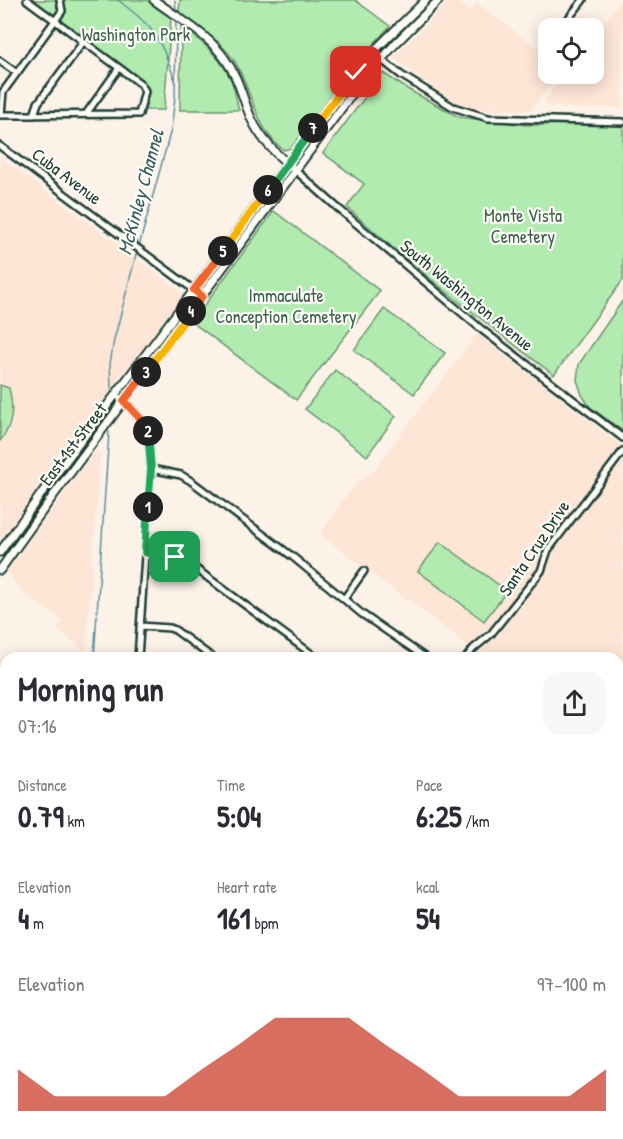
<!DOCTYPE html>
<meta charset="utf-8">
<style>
:root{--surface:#fff;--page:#f7f7f7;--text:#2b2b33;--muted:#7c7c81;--accent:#c8321e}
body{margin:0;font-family:"Patrick Hand",sans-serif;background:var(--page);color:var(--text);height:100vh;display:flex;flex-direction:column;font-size:22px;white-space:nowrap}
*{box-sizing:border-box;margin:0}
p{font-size:20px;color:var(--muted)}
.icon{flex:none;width:33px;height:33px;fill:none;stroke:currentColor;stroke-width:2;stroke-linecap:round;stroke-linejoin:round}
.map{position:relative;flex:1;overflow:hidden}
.side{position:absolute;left:0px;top:652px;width:624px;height:488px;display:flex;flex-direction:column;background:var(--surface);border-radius:18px 18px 0 0;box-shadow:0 3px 15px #0003}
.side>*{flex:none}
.tools{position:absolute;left:538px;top:18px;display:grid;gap:12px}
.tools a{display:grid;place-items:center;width:66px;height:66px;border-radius:12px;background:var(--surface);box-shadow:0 3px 15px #0003;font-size:30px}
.pin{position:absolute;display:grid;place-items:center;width:51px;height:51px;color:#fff;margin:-26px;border-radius:12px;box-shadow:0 3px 9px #0006}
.km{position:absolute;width:30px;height:30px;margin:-15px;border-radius:50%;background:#222;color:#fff;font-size:16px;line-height:30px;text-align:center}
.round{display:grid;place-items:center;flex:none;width:63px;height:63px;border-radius:18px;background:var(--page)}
.summary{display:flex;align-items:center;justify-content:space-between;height:102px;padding:0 18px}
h1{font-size:33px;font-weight:700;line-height:45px}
.metrics{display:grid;grid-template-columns:repeat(3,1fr);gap:9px;height:102px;padding:6px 18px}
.metrics div{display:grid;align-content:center}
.metrics b{font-size:30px;font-weight:700}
.metrics small{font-size:16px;font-weight:400}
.metrics p{font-size:16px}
.chart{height:168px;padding:12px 18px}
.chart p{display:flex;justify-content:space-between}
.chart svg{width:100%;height:108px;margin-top:6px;fill:var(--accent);opacity:.7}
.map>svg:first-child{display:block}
.built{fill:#fde6d6}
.green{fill:#b2ebaf;stroke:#689472;stroke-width:1.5}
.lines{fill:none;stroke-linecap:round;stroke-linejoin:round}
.stream{stroke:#5c8e9e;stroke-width:1.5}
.minor-casing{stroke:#1f3d34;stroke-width:10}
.major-casing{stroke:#1f3d34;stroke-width:11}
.minor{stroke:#fdfcf7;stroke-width:5}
.major{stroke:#fdfcf7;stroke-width:7}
.split-1-casing{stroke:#fff;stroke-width:12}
.split-2-casing{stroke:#fff;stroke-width:12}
.split-3-casing{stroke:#fff;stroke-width:12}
.split-4-casing{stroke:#fff;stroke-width:12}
.split-5-casing{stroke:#fff;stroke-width:12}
.split-6-casing{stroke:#fff;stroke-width:12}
.split-7-casing{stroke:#fff;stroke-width:12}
.split-8-casing{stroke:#fff;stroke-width:12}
.split-1{stroke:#22a559;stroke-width:8}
.split-2{stroke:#22a559;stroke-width:8}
.split-3{stroke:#f0652b;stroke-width:8}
.split-4{stroke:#f5b400;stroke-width:8}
.split-5{stroke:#f0652b;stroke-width:8}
.split-6{stroke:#f5b400;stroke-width:8}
.split-7{stroke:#22a559;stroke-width:8}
.split-8{stroke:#f5b400;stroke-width:8}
.labels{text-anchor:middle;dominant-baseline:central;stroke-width:4.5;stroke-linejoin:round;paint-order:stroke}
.park-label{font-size:18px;fill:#3c604d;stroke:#fdfcf7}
.street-label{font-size:18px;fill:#1f3d34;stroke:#fdfcf7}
.water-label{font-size:20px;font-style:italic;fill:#385f60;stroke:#fdfcf7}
</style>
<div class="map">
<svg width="623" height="1139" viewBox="0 0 623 1139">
<rect width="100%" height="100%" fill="#fdf2e8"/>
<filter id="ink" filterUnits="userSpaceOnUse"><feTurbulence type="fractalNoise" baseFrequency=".0167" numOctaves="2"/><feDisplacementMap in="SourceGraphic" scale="12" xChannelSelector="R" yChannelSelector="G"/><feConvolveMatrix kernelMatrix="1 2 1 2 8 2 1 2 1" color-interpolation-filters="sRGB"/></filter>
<g filter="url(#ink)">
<path class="built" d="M 450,0 L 456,0 L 471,11 L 477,3 L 549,57 L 549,74 L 559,74 L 531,110 L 474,109 L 457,103 L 440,93 L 393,58 Z
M 621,0 L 623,0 L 623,108 L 562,108 L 555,104 L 552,108 L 543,102 L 565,74 L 594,74 L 594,35 Z
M 0,157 L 184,294 L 0,540 Z
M 477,334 L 622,446 L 544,546 L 537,568 L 490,631 L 470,647 L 320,534 L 354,485 L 372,472 Z
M 94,452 L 100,454 L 86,651 L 57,629 L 63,621 L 21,591 L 7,571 Z
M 623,459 L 623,751 L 619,755 L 618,754 L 618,658 L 486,658 L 478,652 L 494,637 L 543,573 L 552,551 Z
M 0,691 L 6,694 L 6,785 L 0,793 Z
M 0,954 L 6,958 L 6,1075 L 0,1082 Z"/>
<path class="green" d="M 33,0 L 146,0 L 171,18 L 164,110 L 145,110 L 149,93 L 143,81 Z
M 180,0 L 355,0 L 390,26 L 353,67 L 291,148 L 284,150 C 257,133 251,88 235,62 C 222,41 198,27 179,12 Z
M 181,26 C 200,40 220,56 230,78 C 235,87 236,100 239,110 L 180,110 Z
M 383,73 L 409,90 L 459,117 L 526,125 L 590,124 L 623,125 L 623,280 L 554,375 C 483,321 412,267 347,207 L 364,184 L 323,153 Z
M 274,211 L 380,291 L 296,400 L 192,322 Z
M 623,300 L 623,431 L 590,407 L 582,395 L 577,380 L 579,364 Z
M 384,309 L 445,353 L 414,394 L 354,350 Z
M 335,370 L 396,416 L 367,456 L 305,409 Z
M 0,385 L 9,388 C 14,407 13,426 0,441 Z
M 440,542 L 507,591 L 484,621 L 418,571 Z"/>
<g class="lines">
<path class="stream" d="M 118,0 C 130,10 144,19 153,32 C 164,46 169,65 175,80
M 175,0 L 176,11
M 139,246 L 171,130 L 175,98 L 176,19
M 111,388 L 110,364 L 114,340 L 137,251
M 94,658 L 109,432
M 618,800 L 623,793
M 0,1107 L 6,1099
M 367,1139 L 371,1134"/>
<g class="minor-casing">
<path id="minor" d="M 561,28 L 583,0
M 548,45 L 549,44
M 373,53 L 401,75 L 453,107 L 488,118 L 623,122
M 0,61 L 17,73
M 86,114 L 119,68
M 0,115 L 139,114 L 145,91 L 141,84 L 27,0
M 1,115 L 3,92 L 62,11 L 60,0
M 34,115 L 38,103 L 84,41
M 0,146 L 202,296
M 296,171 L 339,209 L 481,329 L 623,438
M 115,395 L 124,401 L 148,427 L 151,469 L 138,658
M 151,469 L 181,475 L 191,481 L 293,557 L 362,614 L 426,658
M 145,552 L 175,557 L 188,563 L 317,658
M 344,599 L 364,571
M 140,626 L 170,628 L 175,630 L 213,658
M 466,658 L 473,649 L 491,634 L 541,571 L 548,550 L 623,451
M 618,878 L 623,871
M 618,889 L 623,893
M 618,1105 L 623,1099
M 499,1139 L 503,1134"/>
</g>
<g class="major-casing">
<path id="major" d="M 154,0 C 178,18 208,34 225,59 C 239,78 242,97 251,118 C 261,140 278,156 296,171
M 0,552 L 44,490 L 194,290 L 345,86 L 379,46 L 426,0
M 0,570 L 53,496 L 355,90 L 395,44 L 439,0
M 0,678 L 6,681
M 0,686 L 6,689
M 609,1134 L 615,1139"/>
</g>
<use href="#minor" class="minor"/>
<use href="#major" class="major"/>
</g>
</g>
<g class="lines" filter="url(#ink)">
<g class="split-1-casing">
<path id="split-1" d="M 148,507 L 145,552 L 175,557"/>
</g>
<g class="split-2-casing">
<path id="split-2" d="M 148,507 L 151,469 L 148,431"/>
</g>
<g class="split-3-casing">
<path id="split-3" d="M 146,372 L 124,401 L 148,427 L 148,431"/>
</g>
<g class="split-4-casing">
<path id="split-4" d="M 146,372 L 191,311"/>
</g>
<g class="split-5-casing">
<path id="split-5" d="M 191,311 L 202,296 L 194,290 L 223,251"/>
</g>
<g class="split-6-casing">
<path id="split-6" d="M 223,251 L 268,190"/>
</g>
<g class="split-7-casing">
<path id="split-7" d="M 268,190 L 313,128"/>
</g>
<g class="split-8-casing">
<path id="split-8" d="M 313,128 L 356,72"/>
</g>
<use href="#split-1" class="split-1"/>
<use href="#split-2" class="split-2"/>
<use href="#split-3" class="split-3"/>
<use href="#split-4" class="split-4"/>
<use href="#split-5" class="split-5"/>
<use href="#split-6" class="split-6"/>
<use href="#split-7" class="split-7"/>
<use href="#split-8" class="split-8"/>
</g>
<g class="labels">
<g class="park-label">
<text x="136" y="34">Washington Park</text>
<text x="523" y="215">Monte Vista<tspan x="523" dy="21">Cemetery</tspan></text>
<text x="286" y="295">Immaculate<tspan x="286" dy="21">Conception Cemetery</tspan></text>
</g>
<g class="street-label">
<text transform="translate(67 176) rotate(37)">Cuba Avenue</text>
<text transform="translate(467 295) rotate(39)">South Washington Avenue</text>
<text transform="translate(73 444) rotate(-53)">East 1st Street</text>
<text transform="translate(534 548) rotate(-56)">Santa Cruz Drive</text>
</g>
<g class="water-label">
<text transform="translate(140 192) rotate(-75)">McKinley Channel</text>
</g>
</g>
</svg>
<div class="tools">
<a><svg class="icon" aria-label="locate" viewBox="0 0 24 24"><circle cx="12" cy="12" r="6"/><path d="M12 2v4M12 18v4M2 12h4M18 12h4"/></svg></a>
</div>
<div class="pin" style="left:175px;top:557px;background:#1e9e55"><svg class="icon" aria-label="arrive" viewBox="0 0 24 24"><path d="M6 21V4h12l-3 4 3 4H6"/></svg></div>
<div class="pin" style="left:356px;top:72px;background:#d93025"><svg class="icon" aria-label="check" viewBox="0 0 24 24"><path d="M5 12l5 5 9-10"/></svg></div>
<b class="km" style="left:148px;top:507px">1</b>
<b class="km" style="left:148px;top:431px">2</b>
<b class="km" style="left:146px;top:372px">3</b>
<b class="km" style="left:191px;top:311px">4</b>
<b class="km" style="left:223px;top:251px">5</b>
<b class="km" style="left:268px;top:190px">6</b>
<b class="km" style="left:313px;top:128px">7</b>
<section class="side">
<div class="summary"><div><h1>Morning run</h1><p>07:16</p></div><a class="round"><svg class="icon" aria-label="share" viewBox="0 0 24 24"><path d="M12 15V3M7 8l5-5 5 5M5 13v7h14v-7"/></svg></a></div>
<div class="metrics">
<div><p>Distance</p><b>0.79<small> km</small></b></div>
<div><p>Time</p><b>5:04</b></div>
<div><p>Pace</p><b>6:25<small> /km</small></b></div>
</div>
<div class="metrics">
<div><p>Elevation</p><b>4<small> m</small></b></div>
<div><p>Heart rate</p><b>161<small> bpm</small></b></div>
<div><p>kcal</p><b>54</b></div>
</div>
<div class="chart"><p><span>Elevation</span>97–100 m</p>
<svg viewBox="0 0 160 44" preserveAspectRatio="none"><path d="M0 44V27L10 38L20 38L30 38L40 38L50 27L60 17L70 6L80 6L90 6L100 17L110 27L120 38L130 38L140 38L150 38L160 27V44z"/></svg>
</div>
</section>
</div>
